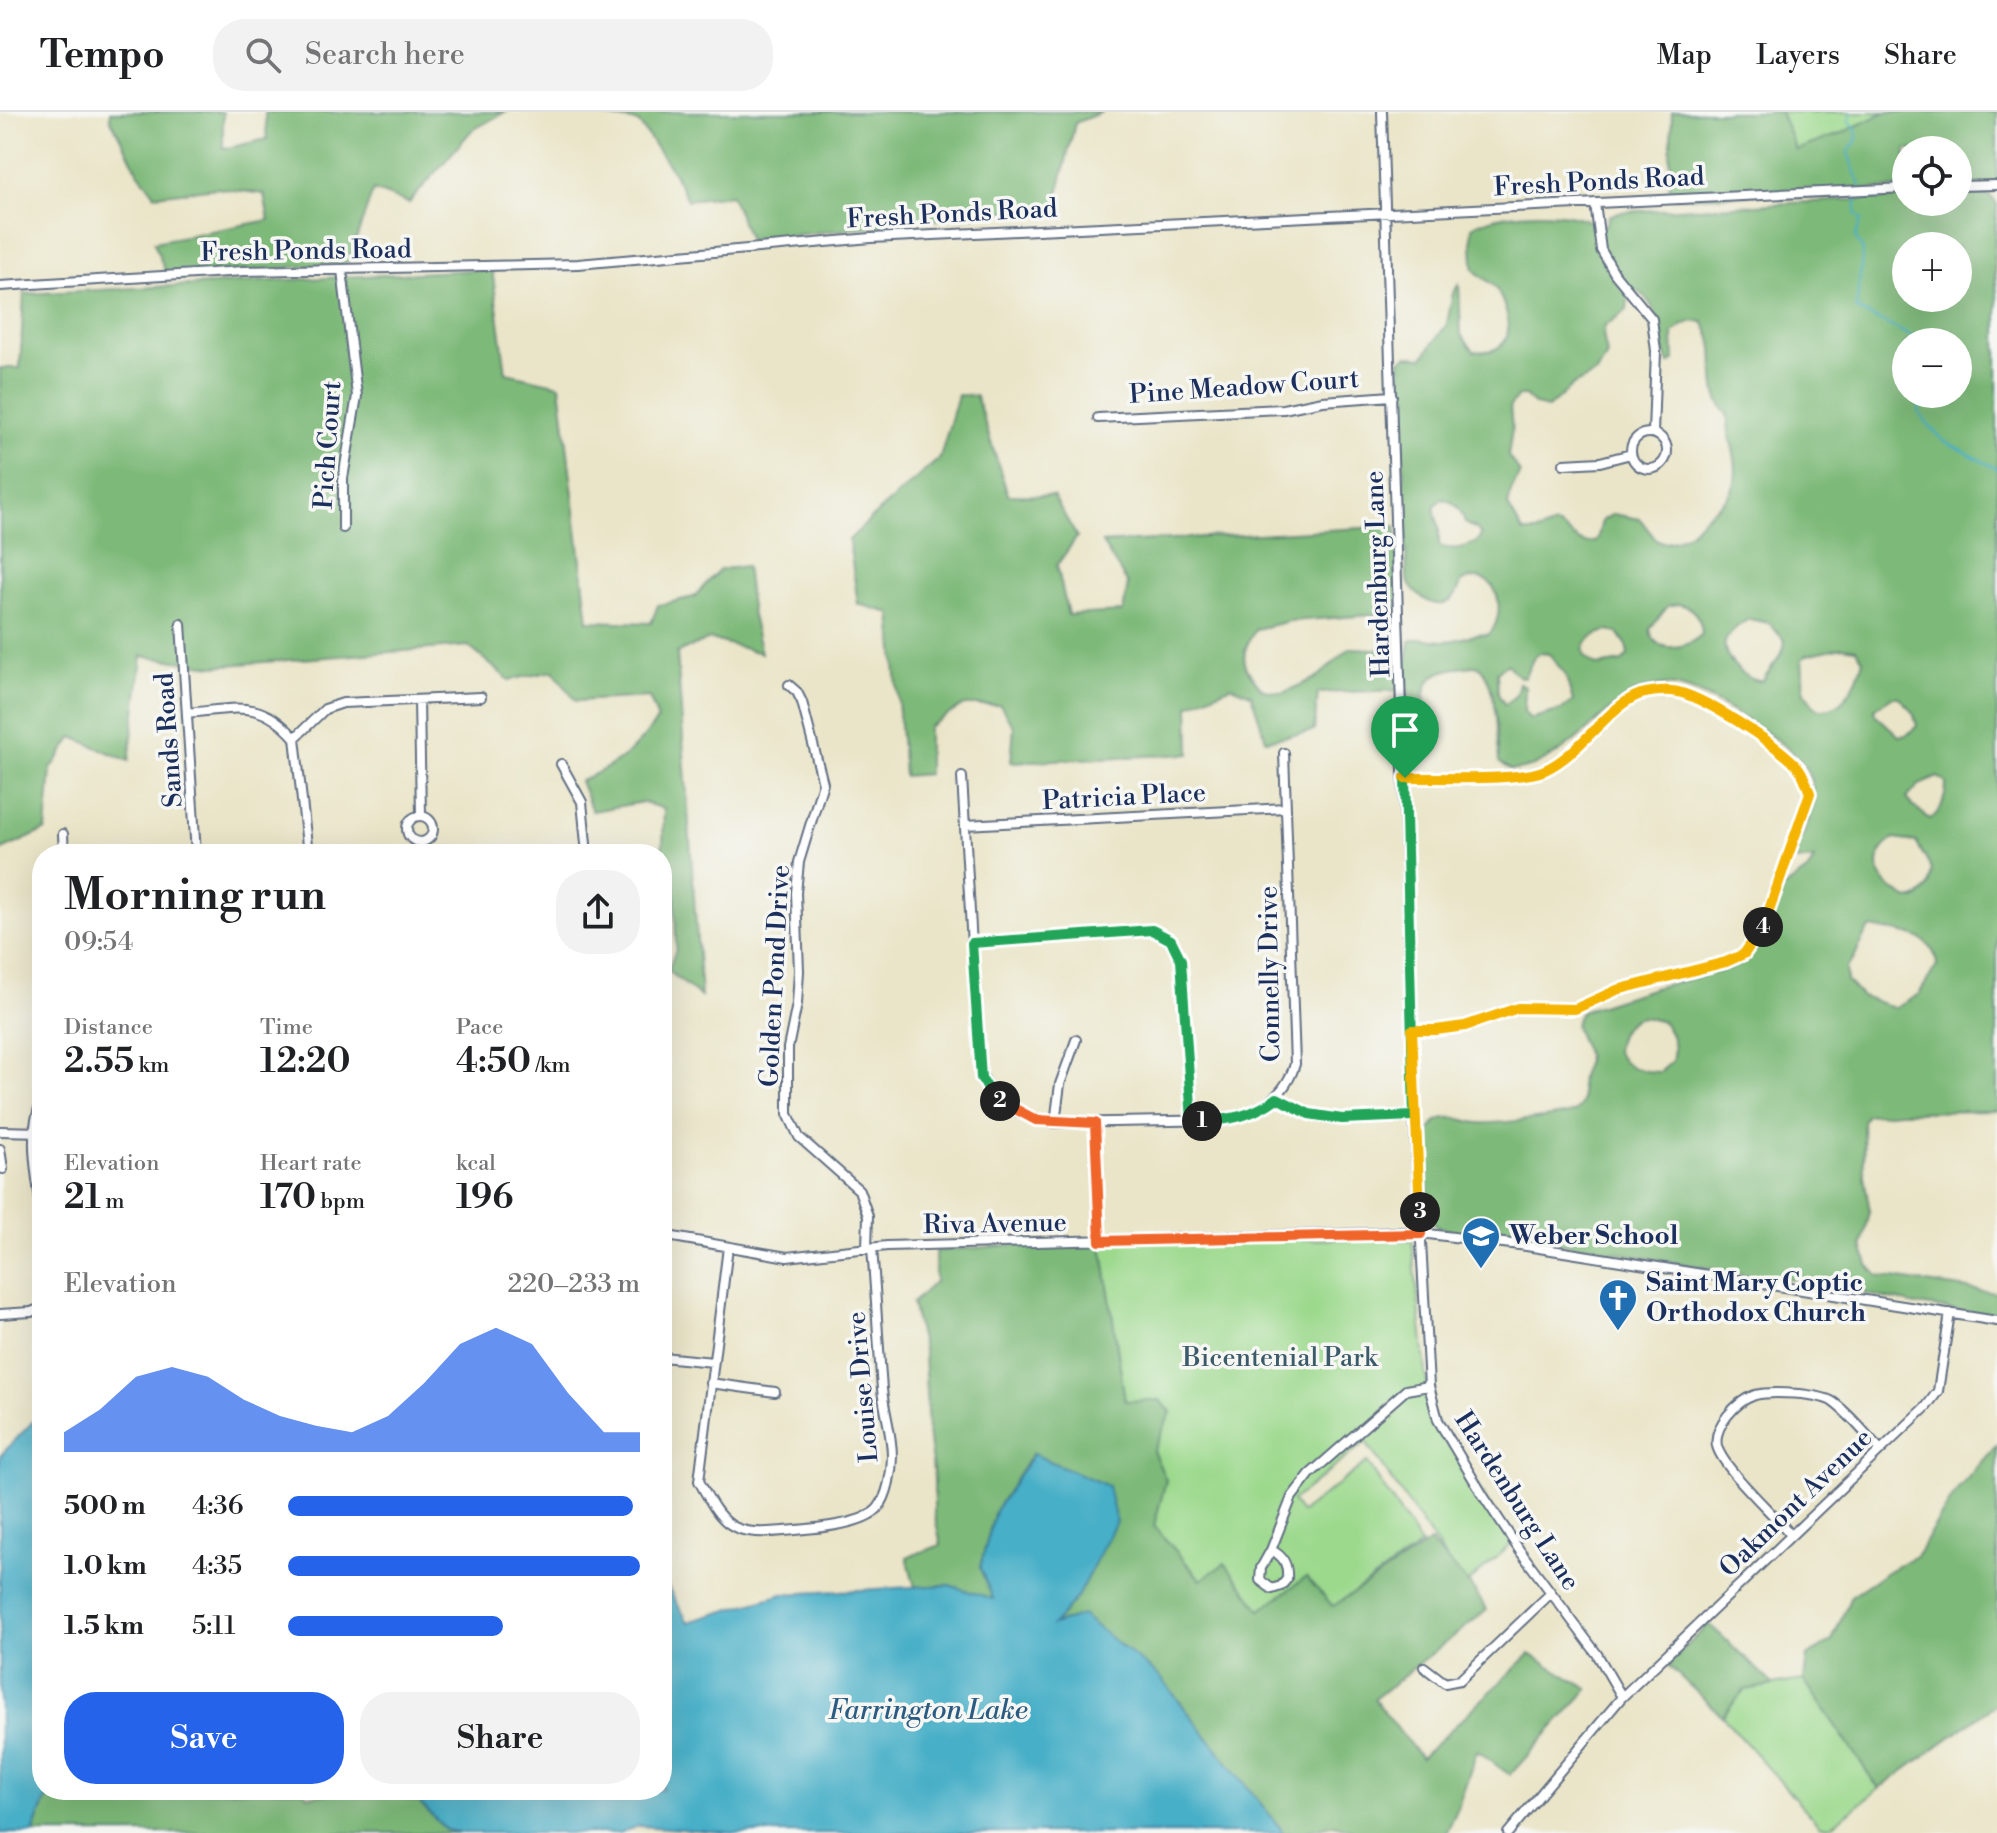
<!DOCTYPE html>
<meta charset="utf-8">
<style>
:root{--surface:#fff;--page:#f2f2f2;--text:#202124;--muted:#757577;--line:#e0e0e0;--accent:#2563eb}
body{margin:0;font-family:"Libre Bodoni",serif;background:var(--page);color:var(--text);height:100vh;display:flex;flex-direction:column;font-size:30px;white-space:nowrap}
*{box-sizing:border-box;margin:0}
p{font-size:26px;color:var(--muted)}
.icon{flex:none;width:44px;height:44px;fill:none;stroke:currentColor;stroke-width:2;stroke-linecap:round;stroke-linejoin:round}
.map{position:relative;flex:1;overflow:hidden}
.details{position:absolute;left:32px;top:732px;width:640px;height:956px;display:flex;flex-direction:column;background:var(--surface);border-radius:32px;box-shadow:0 8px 32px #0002}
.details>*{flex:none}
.tools{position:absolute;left:1892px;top:24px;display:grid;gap:16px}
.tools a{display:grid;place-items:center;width:80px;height:80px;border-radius:50%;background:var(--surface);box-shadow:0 8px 32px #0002;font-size:40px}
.pin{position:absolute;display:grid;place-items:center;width:68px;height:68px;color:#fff;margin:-82px -34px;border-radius:50% 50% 50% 0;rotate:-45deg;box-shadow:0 0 8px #0007}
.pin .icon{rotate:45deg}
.km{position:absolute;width:40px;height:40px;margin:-20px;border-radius:50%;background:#222;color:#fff;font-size:22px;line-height:40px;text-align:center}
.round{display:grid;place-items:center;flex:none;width:84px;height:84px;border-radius:32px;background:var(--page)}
.summary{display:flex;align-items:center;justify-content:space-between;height:136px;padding:0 32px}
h1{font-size:44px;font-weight:600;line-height:60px}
.metrics{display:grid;grid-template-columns:repeat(3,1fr);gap:12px;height:136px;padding:8px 32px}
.metrics div{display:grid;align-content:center}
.metrics b{font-size:34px;font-weight:600}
.metrics small{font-size:22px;font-weight:400}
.metrics p{font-size:22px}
.chart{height:224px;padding:16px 32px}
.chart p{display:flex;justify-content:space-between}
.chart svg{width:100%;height:144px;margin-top:8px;fill:var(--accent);opacity:.7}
.action{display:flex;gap:16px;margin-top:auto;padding:16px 32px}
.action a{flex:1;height:92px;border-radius:32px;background:var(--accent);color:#fff;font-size:32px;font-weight:600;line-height:92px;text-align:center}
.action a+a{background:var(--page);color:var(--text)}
ul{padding:0 32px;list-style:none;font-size:26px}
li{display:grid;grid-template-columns:128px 96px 1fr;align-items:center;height:60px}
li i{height:20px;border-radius:10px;background:var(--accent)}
header{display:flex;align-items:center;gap:48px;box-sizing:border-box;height:112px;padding:0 40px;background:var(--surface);border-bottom:2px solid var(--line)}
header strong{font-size:38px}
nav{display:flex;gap:44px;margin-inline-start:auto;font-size:28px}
.search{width:560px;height:72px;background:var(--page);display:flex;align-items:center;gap:20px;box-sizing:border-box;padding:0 28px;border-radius:32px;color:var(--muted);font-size:30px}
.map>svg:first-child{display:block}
.green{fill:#9cd98d;stroke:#5c8476;stroke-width:2}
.forest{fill:#7db978;stroke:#4c746b;stroke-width:2;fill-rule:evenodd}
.water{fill:#47afc7;stroke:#316f92;stroke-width:2}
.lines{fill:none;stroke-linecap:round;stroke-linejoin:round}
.stream{stroke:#47afc7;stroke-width:2}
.minor-casing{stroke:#636f83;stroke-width:12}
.minor{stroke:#fff;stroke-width:8}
.split-1-casing{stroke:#fff;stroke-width:16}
.split-2-casing{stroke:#fff;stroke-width:16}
.split-3-casing{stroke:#fff;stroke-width:16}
.split-4-casing{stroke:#fff;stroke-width:16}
.split-5-casing{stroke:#fff;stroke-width:16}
.split-1{stroke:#22a559;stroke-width:10}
.split-2{stroke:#22a559;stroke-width:10}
.split-3{stroke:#f0652b;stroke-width:10}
.split-4{stroke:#f5b400;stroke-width:10}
.split-5{stroke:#f5b400;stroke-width:10}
.labels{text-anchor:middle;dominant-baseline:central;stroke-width:7;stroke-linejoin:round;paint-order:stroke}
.street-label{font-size:26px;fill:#1b2f5e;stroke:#f6f6f2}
.poi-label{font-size:26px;font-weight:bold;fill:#1b2f5e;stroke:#f6f6f2;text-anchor:start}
.park-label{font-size:26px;fill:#3b5a6a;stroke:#f6f6f2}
.water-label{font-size:28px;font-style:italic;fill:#2a5c83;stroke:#f6f6f2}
</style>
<header>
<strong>Tempo</strong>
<div class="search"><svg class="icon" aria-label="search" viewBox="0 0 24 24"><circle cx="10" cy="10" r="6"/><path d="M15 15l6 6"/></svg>Search here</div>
<nav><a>Map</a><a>Layers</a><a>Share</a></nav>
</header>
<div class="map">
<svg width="1997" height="1721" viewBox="0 0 1997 1721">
<rect width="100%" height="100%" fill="#f6f6f2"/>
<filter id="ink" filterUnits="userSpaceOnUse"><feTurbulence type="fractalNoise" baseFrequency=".0125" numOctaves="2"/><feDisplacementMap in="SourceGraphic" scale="16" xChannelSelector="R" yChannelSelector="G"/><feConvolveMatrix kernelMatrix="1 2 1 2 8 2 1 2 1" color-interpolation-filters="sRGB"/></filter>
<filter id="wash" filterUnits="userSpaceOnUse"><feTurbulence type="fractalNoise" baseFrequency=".006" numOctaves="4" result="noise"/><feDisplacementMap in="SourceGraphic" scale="32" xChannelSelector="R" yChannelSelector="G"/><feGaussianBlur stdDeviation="1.8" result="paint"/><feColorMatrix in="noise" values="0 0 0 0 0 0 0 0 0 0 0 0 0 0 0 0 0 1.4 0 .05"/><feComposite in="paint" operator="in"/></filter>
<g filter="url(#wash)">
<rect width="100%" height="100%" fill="#eae5c8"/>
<path class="green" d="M 1745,0 L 1946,0 L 1865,50 L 1762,47 Z
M 1101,1126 L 1412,1128 L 1430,1299 L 1513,1431 L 1448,1488 L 1451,1454 L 1366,1330 L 1292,1389 L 1301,1401 L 1367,1350 L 1421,1433 L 1333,1495 L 1261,1498 L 1201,1468 L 1153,1414 L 1166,1368 L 1153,1340 L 1171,1300 L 1160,1288 L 1125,1290 Z
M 1804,1568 L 1879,1677 L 1831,1714 L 1820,1714 L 1722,1604 L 1745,1577 Z"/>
<path class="forest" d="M 110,0 L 223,0 L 223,37 L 267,27 L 265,0 L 505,0 L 471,19 L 409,91 L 373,78 L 348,151 L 167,165 L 154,130 L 269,108 L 264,82 L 217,76 L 155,83 L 138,60 L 110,6 Z
M 578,0 L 1102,0 L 1075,11 L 1055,95 L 749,128 L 731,83 L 687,88 L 674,61 L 638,10 Z
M 1672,0 L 1780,0 L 1796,38 L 1840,22 L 1885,0 L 1997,0 L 1997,73 L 1958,74 L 1958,38 L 1906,38 L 1906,76 L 1669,86 Z
M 1977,81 L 1990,84 L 1997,92 L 1994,149 L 1997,182 L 1997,999 L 1899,1000 L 1867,1003 L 1863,1009 L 1864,1064 L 1870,1100 L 1862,1133 L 1868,1153 L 1878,1164 L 1997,1181 L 1997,1205 L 1911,1192 L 1803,1167 L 1766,1166 L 1564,1132 L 1461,1121 L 1437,1115 C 1425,1101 1429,1080 1426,1062 C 1423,1047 1424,1013 1442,1007 C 1454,1003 1467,1010 1479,1011 C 1491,1012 1569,1005 1576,999 C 1588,989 1578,978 1581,965 C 1582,956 1589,953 1586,942 C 1582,925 1567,914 1582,899 L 1654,876 L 1730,857 L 1746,849 L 1763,828 L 1784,776 L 1808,758 L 1814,747 L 1794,749 L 1814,692 C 1814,669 1807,653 1790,638 C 1764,618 1697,572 1665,573 C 1651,574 1635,579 1624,587 C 1602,602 1584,623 1562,638 C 1546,648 1530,659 1511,658 L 1499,650 C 1497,626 1498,568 1477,553 C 1465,556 1451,555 1439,561 C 1408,577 1440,617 1416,643 L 1410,639 L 1406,551 L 1410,529 C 1422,524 1431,529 1443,529 C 1460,530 1470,520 1488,523 C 1507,506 1502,453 1462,469 C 1460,474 1457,482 1453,486 C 1439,502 1413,483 1407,468 L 1400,248 L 1408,244 L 1423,245 L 1447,212 L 1453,181 L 1459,172 L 1461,223 L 1474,239 C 1518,244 1512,205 1497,178 C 1492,169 1479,166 1474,157 C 1473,155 1471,118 1472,115 C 1499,98 1563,97 1591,110 C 1595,112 1598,114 1602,115 L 1607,111 L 1609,104 L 1619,100 L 1906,85 L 1906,90 L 1958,90 L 1958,82 ZM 1906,134 L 1958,134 L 1958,186 L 1906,186 ZM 1633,180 L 1640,180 C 1662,198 1658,228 1669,252 L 1674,248 L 1673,221 C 1683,213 1689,207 1703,210 C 1720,236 1710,252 1716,281 C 1717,289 1723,295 1727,303 C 1729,309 1728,315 1729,321 C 1733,338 1738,352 1735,370 C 1730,392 1711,396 1699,411 C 1689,423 1673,433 1657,429 L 1640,407 L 1613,402 L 1602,409 L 1597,429 C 1574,436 1575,419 1555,413 L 1537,420 L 1523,420 L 1508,394 L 1511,379 L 1520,361 L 1508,344 L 1512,317 L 1510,294 L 1518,284 L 1525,284 L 1535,293 L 1548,296 L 1573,273 L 1597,261 L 1607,243 L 1603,222 L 1605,214 L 1627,198 L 1628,184 ZM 1906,230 L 1958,230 L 1958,282 L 1906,282 ZM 1441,387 C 1454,388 1462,398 1465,411 L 1477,417 L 1481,423 L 1478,429 C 1468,435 1450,440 1439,433 L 1439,417 L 1434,395 ZM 1678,492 C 1694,495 1701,505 1702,522 C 1688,537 1654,544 1650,517 L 1668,494 ZM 1749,507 L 1769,511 L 1785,529 C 1784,545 1769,555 1763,569 C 1747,571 1721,545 1725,530 C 1728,520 1742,511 1749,507 ZM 1608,519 L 1618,521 L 1626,532 L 1628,543 L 1622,550 L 1598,554 C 1571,542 1586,523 1608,519 ZM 1842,535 L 1856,537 L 1863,548 C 1858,569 1843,603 1816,596 L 1804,580 L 1802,547 L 1807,543 ZM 1539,541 L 1549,542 L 1565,562 L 1573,589 L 1562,598 L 1530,607 L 1524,599 L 1525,574 L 1519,571 L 1516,583 L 1505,593 L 1498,582 L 1497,560 L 1507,552 L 1518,564 L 1524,566 L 1534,545 ZM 1892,585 L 1899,585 L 1913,600 L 1917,614 L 1907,623 L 1899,624 L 1874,601 L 1875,596 ZM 1938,665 L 1946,671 C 1946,684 1942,700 1930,707 L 1913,694 L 1907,686 L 1919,673 ZM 1894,727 L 1916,730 L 1932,758 L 1929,775 C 1924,781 1915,790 1907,787 C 1903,786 1900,781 1896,779 C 1874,766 1871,742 1894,727 ZM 1870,816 C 1896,820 1934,819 1937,853 L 1919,882 L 1896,896 L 1862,885 L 1847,869 L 1846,856 C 1859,845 1858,828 1870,816 ZM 1643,905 L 1663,910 C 1672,921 1676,935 1672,949 L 1660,960 C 1639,959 1628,958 1616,940 C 1617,924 1625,906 1643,905 Z
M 492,157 L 506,261 L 560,273 L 588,509 L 651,511 L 658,493 L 694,485 L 719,458 L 746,454 L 752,504 L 761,541 L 710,527 L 677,541 L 701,885 L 668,859 L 676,837 L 675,773 L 662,774 L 662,742 L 660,742 L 663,732 L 664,697 L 643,690 L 592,699 L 580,669 C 620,651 633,641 658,607 L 649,585 L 576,589 L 553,559 L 509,568 L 468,534 L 213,554 L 142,544 L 129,649 L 73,625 L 51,657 L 46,718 L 0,739 L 0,256 L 20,256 L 24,182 Z
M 958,283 L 976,284 L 1008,383 L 1053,384 L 1077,425 L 1057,453 L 1068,503 L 1123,500 L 1128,472 L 1102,431 L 1396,414 L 1399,501 L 1290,509 L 1256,517 C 1237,545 1242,553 1263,578 L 1283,581 L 1318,565 L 1350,536 L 1401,538 L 1402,578 L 1318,581 L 1314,619 L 1266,628 L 1251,582 L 1231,574 L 1189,593 L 1190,642 L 1011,650 L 1014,615 L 1000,593 L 964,593 L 928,615 L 928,662 L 904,664 L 891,501 L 858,492 L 849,428 L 878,400 L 940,346 Z
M 1101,1126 L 1125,1289 L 1160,1288 L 1171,1300 L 1153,1339 L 1166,1368 L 1154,1414 L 1201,1468 L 1225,1451 L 1261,1498 L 1306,1465 L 1333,1494 L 1430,1430 L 1471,1474 L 1487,1498 L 1374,1587 L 1421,1646 L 1530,1542 L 1588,1577 L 1510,1663 L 1477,1639 L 1456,1700 L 1446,1721 L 1360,1721 L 1335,1712 L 1300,1721 L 1284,1721 L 1160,1565 L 1052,1514 L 1077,1485 L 1032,1342 L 995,1399 L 980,1456 L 994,1488 L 949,1473 L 915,1475 L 907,1445 L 941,1433 L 934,1401 L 934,1367 L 928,1320 L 924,1242 L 912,1191 L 935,1170 L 935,1139 Z
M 1997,1333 L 1997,1591 L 1879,1677 L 1804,1568 L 1807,1544 L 1832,1529 L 1851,1484 L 1890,1458 L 1916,1444 L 1958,1377 Z
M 1709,1512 L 1774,1573 L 1745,1578 L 1722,1604 L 1668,1553 Z
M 50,1678 L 304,1678 L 307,1684 L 368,1678 L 418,1689 L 446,1718 L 464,1721 L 33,1721 Z"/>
<path class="water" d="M 42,1300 L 42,1678 L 50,1678 L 33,1721 L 0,1721 L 0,1344 Z
M 1033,1342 L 1108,1374 L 1116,1410 L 1077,1485 L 1053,1513 L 1082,1503 L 1160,1565 L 1284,1721 L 735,1721 L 639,1714 L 618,1721 L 464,1721 L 446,1718 L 418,1689 L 368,1678 L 662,1678 L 662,1465 L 688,1510 L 783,1482 L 949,1473 L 993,1487 L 980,1456 L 995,1399 Z"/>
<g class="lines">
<path class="stream" d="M 1852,0 L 1849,9 L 1856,17 L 1857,27 L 1848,41 L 1860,74
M 1858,82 L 1856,103 L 1862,107 L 1855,125 L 1863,138 L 1856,197 L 1923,230
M 1920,282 L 1919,301 L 1941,327 L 1997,357"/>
</g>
</g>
<g filter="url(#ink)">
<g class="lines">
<g class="minor-casing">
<path id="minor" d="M 1382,0 L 1414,1004 L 1429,1274 L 1438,1308 L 1484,1385 L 1520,1439 L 1597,1542 L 1622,1585
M 1958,74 L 1997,73
M 1595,91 L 1601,138 L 1615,162 L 1652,207 L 1656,239 L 1653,321
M 342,158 L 357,284 L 343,366 L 343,416
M 0,174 L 244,159 L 578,152 L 871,126 L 1906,76
M 1098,306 L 1283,297 L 1323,289 L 1392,284
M1631 339a18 18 0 1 1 36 0a18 18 0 1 1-36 0Z
M 1564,352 L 1600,350 L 1631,342
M 181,512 L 196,742
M 789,573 L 797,580 L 802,590 L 823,671 L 799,750 L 796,781 L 799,859 L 797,892 L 788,936 L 788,1002 L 799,1025 L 859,1078 L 868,1104 L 867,1136
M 419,588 L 421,703
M 187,601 C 235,597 260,586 295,626
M 295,626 L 325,597 L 343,591 L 481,585
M 295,626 L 308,742
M 561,652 L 582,690 L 587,742
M 962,665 L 979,951 C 985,988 1020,1006 1055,1011 L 1227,1008 C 1260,1001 1285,985 1295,952 L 1284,641
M 1405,666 C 1437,665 1519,670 1545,658 C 1582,642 1607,594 1641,582 C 1649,580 1663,578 1672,579 C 1695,580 1789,638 1801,658 C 1805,665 1807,674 1810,681 L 1760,822 L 1744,842 L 1726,850 L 1617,878 L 1575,897 L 1518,896 L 1465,914 L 1436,918 L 1412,918
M407 717a13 13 0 1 1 26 0a13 13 0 1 1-26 0Z
M 965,713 L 1286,696
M 63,722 L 64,742
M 972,831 L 1152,818 L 1171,828 L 1181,848 L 1192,1009
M 1277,986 L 1309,1002 L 1342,1007 L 1414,1004
M 42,989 C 26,1023 38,1067 42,1104
M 1055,1011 L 1060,972 L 1076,928
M 1095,1011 L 1100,1129
M 0,1019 L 42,1020
M 0,1037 L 3,1057
M 662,1123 L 787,1145 L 887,1134 L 1412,1120 L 1520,1133 L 1997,1209
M 728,1135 L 699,1369 C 723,1414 731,1424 784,1419 C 807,1417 863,1414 878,1396 C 888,1384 892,1359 892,1344 C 892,1321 884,1299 882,1277 C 878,1230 876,1183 872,1136
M 0,1202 L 31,1200 L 42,1196
M 662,1245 L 713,1250
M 710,1271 L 775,1280
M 1791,1423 C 1774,1402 1723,1357 1717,1334 C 1713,1314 1737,1289 1755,1283 C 1771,1279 1819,1281 1833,1290 C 1850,1302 1866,1323 1881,1338
M 1271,1438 L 1292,1385 L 1310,1362 L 1406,1278 L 1429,1274
M 1271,1438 C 1284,1444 1288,1453 1287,1467 L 1281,1474 L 1272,1477 L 1260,1468 L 1261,1456 Z
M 1424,1555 L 1445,1571 L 1460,1568 L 1551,1481
M 1508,1721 L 1622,1585 L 1926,1295 L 1938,1279 L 1950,1201"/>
</g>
<use href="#minor" class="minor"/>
</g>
</g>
<g class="lines" filter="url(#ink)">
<g class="split-1-casing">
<path id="split-1" d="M 1202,1009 C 1231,1008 1253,1004 1277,986 L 1309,1002 L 1342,1007 L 1414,1004 L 1405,666"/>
</g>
<g class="split-2-casing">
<path id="split-2" d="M 1000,989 L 992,982 L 981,966 L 972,831 L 1152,818 L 1171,828 L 1181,848 L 1192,1009 L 1202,1009"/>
</g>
<g class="split-3-casing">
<path id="split-3" d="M 1000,989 L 1036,1008 L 1095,1011 L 1100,1129 L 1421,1122 L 1420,1100"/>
</g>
<g class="split-4-casing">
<path id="split-4" d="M 1420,1100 L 1412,918 L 1436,918 L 1465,914 L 1518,896 L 1575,897 L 1617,878 L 1726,850 L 1744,842 L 1763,815"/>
</g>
<g class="split-5-casing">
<path id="split-5" d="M 1405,666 C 1437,665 1519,670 1545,658 C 1582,641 1608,593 1641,582 C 1649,580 1663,578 1672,579 C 1699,581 1778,633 1797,654 C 1804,661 1806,672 1810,681 L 1763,815"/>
</g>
<use href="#split-1" class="split-1"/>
<use href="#split-2" class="split-2"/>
<use href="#split-3" class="split-3"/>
<use href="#split-4" class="split-4"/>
<use href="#split-5" class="split-5"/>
</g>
<defs>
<g id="school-pin" transform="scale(2)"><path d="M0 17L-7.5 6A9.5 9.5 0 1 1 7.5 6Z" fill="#1f6fb2" stroke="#f6f6f2"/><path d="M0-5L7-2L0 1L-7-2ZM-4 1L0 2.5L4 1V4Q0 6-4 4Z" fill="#fff"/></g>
<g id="church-pin" transform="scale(2)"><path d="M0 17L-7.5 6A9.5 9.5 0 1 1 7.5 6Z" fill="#1f6fb2" stroke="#f6f6f2"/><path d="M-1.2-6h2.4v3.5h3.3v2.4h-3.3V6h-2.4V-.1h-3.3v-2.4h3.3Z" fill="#fff"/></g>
</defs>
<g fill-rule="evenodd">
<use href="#school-pin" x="1481" y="1124"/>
<use href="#church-pin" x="1618" y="1186"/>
</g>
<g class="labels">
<g class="street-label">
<text transform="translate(1599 70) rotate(-3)">Fresh Ponds Road</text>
<text transform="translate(952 102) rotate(-3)">Fresh Ponds Road</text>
<text transform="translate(306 139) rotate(-1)">Fresh Ponds Road</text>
<text transform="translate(1244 275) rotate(-4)">Pine Meadow Court</text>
<text transform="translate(328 333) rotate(-86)">Pich Court</text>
<text transform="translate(1378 462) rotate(-92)">Hardenburg Lane</text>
<text transform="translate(169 628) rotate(-94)">Sands Road</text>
<text transform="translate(1124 685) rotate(-3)">Patricia Place</text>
<text transform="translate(1270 862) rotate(-91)">Connelly Drive</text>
<text transform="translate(775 864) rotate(-87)">Golden Pond Drive</text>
<text transform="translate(995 1112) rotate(-1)">Riva Avenue</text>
<text transform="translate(863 1275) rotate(-95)">Louise Drive</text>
<text transform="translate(1517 1389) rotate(57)">Hardenburg Lane</text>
<text transform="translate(1796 1391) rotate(-44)">Oakmont Avenue</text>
</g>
<g class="poi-label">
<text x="1509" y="1124">Weber School</text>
<text x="1646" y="1171">Saint Mary Coptic<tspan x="1646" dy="30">Orthodox Church</tspan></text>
</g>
<g class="park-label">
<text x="1280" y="1246">Bicentenial Park</text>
</g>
<g class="water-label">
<text x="928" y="1598">Farrington Lake</text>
</g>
</g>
</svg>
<div class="tools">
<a><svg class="icon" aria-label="locate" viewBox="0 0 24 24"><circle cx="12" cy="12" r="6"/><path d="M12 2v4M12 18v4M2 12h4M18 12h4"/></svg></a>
<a>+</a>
<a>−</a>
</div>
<div class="pin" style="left:1405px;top:666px;background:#1e9e55"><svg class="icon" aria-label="arrive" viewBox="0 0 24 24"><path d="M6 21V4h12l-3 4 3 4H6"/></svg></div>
<b class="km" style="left:1202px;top:1009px">1</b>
<b class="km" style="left:1000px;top:989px">2</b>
<b class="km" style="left:1420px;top:1100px">3</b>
<b class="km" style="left:1763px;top:815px">4</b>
<section class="details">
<div class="summary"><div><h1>Morning run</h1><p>09:54</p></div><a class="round"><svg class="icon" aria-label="share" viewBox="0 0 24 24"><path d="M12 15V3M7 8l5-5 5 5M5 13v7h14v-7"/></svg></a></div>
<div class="metrics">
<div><p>Distance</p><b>2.55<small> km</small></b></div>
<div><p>Time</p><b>12:20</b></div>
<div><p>Pace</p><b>4:50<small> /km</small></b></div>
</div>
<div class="metrics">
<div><p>Elevation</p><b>21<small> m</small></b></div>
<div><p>Heart rate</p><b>170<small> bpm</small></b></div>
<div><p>kcal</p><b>196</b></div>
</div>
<div class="chart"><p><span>Elevation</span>220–233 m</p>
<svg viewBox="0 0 160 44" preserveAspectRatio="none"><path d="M0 44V38L10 31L20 21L30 18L40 21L50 28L60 33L70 36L80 38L90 33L100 23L110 11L120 6L130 11L140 26L150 38L160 38V44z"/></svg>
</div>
<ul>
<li><b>500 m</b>4:36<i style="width:98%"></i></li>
<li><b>1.0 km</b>4:35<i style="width:100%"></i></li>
<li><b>1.5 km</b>5:11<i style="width:61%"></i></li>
</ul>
<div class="action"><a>Save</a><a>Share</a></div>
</section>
</div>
